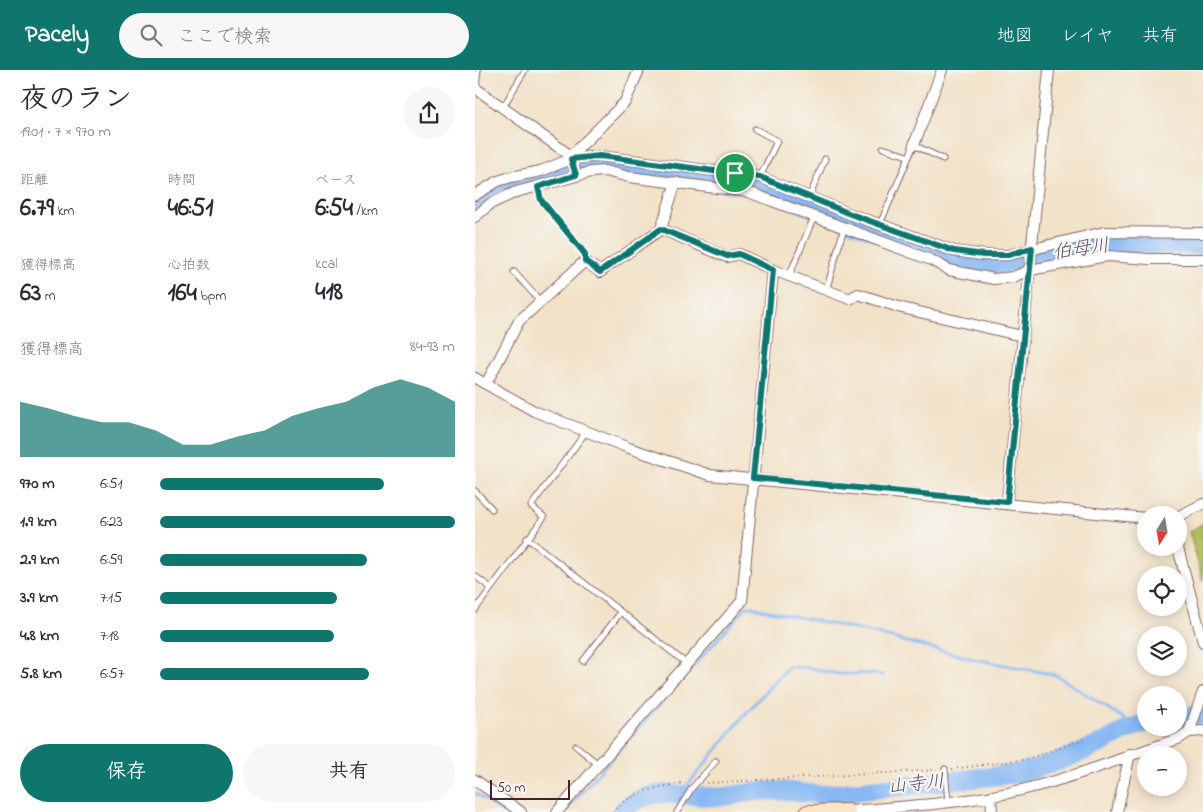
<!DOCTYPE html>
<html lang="ja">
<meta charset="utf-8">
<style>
:root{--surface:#fff;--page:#f7f7f7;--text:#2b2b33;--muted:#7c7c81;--accent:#0f766e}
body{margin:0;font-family:"Indie Flower","Klee One",sans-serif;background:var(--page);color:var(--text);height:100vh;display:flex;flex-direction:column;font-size:19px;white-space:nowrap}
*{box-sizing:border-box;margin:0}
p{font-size:16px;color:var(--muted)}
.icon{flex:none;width:28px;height:28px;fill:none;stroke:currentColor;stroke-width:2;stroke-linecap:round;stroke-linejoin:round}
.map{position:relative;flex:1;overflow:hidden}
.drawer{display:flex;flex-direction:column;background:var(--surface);width:475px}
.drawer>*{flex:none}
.needle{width:32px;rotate:191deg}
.fabs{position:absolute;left:662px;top:436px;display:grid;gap:10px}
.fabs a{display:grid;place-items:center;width:50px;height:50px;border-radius:50%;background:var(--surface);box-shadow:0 2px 12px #0003;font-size:25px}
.scale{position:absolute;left:15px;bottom:12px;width:80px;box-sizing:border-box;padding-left:5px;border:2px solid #4a1f2b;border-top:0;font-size:14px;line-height:18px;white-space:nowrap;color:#4a1f2b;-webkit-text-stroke:4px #f6f6f2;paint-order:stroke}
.pin{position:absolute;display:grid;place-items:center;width:42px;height:42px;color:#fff;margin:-21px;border:2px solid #fff;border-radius:50%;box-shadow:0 1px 5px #0007}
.round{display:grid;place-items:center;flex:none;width:52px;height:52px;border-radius:26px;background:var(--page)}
.headline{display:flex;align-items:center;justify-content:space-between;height:85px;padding:0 20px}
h1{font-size:28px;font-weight:700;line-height:38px}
.stats{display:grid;grid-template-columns:repeat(3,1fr);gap:8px;height:85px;padding:5px 20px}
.stats div{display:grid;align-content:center}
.stats b{font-size:25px;font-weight:700}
.stats small{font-size:14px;font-weight:400}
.stats p{font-size:14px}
.chart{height:140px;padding:10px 20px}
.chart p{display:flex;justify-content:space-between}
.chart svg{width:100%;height:90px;margin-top:5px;fill:var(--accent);opacity:.7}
.button{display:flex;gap:10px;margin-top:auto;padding:10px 20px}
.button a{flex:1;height:58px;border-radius:30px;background:var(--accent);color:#fff;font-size:20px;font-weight:700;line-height:58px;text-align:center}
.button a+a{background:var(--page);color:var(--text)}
ul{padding:0 20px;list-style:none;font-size:16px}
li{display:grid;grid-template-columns:80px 60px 1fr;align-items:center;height:38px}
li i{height:12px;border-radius:6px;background:var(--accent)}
header{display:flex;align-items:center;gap:30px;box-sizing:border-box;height:70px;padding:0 25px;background:var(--accent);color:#fff}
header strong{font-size:24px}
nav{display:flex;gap:28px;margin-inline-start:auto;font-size:18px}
.search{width:350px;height:45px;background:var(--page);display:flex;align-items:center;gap:12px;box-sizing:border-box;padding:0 18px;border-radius:28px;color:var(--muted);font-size:19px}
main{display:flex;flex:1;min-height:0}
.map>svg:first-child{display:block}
.green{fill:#b0bc5e;stroke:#7d6e44}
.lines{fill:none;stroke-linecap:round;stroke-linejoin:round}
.stream{stroke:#87b8f3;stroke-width:3}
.river{stroke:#87b8f3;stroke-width:19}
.lane-casing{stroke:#856362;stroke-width:7}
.street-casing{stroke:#856362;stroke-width:12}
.secondary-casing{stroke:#856362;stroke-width:16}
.path{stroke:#856362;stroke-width:2;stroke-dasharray:1 4;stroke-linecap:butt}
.lane{stroke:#fff;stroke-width:5}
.street{stroke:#fff;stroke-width:10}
.secondary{stroke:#fde5c5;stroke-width:14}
.route-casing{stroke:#fff;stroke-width:10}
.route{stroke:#0f766e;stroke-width:6}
.labels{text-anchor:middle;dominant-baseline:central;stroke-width:4.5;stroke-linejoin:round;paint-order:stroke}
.water-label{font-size:19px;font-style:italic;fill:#5c4d67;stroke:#f6f6f2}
</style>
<header>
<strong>Pacely</strong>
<div class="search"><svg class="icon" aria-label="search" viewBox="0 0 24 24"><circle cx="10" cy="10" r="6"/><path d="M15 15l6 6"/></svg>ここで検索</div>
<nav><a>地図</a><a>レイヤ</a><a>共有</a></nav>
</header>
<main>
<section class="drawer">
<div class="headline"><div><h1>夜のラン</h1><p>19:01 · 7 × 970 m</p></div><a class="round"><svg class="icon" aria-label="share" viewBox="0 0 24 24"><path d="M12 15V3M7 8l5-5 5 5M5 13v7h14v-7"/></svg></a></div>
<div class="stats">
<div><p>距離</p><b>6.79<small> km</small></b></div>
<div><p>時間</p><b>46:51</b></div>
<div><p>ペース</p><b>6:54<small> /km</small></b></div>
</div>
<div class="stats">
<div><p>獲得標高</p><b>63<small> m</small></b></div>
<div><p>心拍数</p><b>164<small> bpm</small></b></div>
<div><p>kcal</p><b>418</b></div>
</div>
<div class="chart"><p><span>獲得標高</span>84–93 m</p>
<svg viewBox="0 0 160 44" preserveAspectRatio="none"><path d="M0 44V17L10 20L20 24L30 27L40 27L50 31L60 38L70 38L80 34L90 31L100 24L110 20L120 17L130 10L140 6L150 10L160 17V44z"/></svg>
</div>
<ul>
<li><b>970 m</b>6:51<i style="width:76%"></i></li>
<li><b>1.9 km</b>6:23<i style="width:100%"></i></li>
<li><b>2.9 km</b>6:59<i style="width:70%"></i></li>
<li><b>3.9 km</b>7:15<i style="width:60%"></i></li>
<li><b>4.8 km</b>7:18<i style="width:59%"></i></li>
<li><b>5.8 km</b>6:57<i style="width:71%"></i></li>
</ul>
<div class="button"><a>保存</a><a>共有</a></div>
</section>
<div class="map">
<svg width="728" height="742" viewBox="0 0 728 742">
<rect width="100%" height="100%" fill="#f6f6f2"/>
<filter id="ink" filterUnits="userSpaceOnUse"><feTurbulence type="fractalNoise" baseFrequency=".02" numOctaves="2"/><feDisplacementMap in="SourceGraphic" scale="10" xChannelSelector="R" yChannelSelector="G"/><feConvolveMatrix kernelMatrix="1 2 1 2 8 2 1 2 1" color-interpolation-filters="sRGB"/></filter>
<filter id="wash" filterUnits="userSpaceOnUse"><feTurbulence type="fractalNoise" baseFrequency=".0096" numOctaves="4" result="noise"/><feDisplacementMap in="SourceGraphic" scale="20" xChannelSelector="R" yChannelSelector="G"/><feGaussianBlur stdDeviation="1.12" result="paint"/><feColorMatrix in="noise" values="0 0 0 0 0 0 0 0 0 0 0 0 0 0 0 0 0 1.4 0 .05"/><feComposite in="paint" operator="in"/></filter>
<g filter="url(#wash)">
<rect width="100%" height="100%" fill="#f2e2c8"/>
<path class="green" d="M 728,453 L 728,511 L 714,462 Z"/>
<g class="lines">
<path class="stream" d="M 207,722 L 272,642 L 313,597 C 336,595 350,604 369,604 C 385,604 390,602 408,605
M 0,723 L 28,742
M 89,742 L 272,536 L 389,561 L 499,589 L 581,605 L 648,648 L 653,659"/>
<path class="river" d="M 0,136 L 27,118 L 121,93 L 274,114 L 478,190 L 519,196 L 618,174 L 728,175
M 704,647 L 728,644
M 146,742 C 177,712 208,728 245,727 C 259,726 273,722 287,721 C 306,720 326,722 345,725 L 539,704 C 571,697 600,686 629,672 C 644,664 655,657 671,653"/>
</g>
</g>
<g filter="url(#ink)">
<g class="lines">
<g class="lane-casing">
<path id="lane" d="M 1,19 L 3,0
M 28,37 L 50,0
M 280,59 L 302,71 L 285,107
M 408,78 L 432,86
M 63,117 L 66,130 L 110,184 L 110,191
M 334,128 L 350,89
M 405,154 L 439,75 L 468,89
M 39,202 L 65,231
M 314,206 L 339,147
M 351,221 L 369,158
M 0,421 L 17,439
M 52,468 L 212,594
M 0,506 L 16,518
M 0,540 L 69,447 L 56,436 L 111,362
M 108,591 L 146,542
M 101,676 L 124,695
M 470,699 L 473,732
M 202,742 L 217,718 L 241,691"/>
</g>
<g class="street-casing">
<path id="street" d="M 0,18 L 96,86 L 101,105
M 439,75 L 467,0
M 96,86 L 150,32 L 164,0
M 0,125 L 23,111 L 36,107 L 66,101 L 96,89 L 125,86 L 285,107 L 378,145 L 479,181 L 509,185 L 533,185 L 629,162 L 728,163
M 0,147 L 15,134 L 41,122 L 116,102 L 130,101 L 154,107 L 273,122 L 456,190 L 474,200 L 519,209 L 538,207 L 555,200 L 632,186 L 674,189 L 728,189
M 186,159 L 252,187 L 264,184 L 298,200 L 375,229 L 383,224 L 427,238 L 547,266
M 0,308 L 59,341 L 154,378 L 235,405 L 671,448
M 11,314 L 44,251 L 110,191 L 125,202 L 186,159 L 201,112
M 532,432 L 574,0
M 704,446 L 728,434
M 703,478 L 728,572
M 714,662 L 728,622
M 0,710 L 46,742
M 516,726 L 517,742
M 373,741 C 436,736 500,733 562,716 C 610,704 656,684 703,669 L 714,662 L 728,661
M 82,742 L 267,531 L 298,200
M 642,742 L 655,684"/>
</g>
<g class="secondary-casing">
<path id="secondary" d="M 332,742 L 373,741"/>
</g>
<path class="path" d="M 477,699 L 553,689 L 612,668
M 232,713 L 462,700
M 137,742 C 156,722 183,716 210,713"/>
<use href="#lane" class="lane"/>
<use href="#street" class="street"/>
<use href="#secondary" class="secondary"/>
</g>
</g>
<g class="lines" filter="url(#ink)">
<g class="route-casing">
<path id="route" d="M 125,86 L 285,107 L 378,145 L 479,181 L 509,185 L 533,185 L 557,178 L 532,432 L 278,408 L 298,200 L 264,184 L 252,186 L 186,159 L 125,202 L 110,191 L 110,184 L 66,130 L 63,117 L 101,105 L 96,89 Z"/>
</g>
<use href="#route" class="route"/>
</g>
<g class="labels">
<g class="water-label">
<text transform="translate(606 180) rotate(-8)">伯母川</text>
<text transform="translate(441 715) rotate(-6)">山寺川</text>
</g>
</g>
</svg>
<div class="fabs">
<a><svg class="needle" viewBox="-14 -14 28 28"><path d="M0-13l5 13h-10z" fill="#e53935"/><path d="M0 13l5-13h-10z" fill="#7c7c81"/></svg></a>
<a><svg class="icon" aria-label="locate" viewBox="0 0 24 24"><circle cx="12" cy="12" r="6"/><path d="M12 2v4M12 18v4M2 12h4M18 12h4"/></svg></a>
<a><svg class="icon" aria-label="layers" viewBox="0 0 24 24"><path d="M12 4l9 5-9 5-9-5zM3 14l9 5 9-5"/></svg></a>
<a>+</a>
<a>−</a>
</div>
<div class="scale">50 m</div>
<div class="pin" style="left:260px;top:103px;background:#1e9e55"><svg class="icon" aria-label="arrive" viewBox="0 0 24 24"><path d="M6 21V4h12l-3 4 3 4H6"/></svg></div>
</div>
</main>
